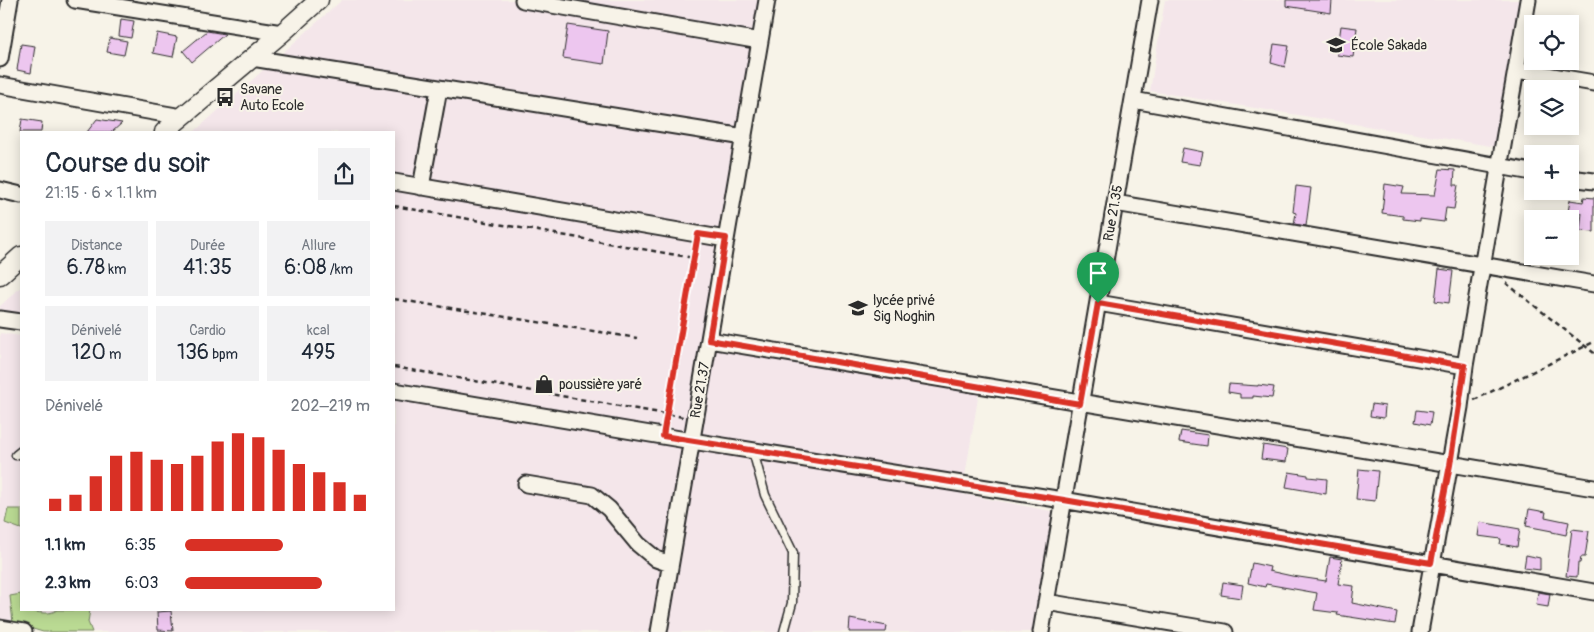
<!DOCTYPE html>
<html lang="fr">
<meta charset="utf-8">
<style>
:root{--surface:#fff;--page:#f2f2f3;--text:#1f2937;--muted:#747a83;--accent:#d93025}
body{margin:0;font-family:Pangolin,sans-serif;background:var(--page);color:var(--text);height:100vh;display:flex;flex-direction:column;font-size:19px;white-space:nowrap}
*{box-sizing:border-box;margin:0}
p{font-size:16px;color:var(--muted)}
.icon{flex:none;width:28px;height:28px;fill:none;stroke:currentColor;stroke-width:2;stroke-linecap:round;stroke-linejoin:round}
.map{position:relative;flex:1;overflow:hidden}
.details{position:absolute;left:20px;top:131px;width:375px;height:480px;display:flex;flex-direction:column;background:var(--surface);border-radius:0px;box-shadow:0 2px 12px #0003}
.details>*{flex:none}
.fabs{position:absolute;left:1524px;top:15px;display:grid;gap:10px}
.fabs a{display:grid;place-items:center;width:55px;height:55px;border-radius:0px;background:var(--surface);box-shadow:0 2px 12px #0003;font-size:25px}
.pin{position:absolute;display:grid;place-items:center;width:42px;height:42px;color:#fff;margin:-51px -21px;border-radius:50% 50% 50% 0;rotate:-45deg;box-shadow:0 0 5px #0007}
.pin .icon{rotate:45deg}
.round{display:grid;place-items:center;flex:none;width:52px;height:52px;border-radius:0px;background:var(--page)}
.summary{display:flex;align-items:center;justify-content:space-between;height:85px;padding:0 25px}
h1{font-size:28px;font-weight:600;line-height:38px}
.metrics{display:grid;grid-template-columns:repeat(3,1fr);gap:8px;height:85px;padding:5px 25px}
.metrics div{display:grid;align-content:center;border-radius:0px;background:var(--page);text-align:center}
.metrics b{font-size:21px;font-weight:600}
.metrics small{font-size:14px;font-weight:400}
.metrics p{font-size:14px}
.chart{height:140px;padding:10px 25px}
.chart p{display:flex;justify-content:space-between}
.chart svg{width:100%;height:90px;margin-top:5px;stroke:var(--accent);stroke-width:6}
ul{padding:0 25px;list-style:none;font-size:16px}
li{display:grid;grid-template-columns:80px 60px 1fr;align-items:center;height:38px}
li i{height:12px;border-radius:6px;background:var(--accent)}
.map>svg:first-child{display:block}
.built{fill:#f4e6ea}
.green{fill:#bada93;stroke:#72825f}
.building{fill:#edc6ef;stroke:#2b2b2b}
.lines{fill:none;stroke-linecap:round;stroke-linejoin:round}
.service-casing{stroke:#2b2b2b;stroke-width:11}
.minor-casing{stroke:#2b2b2b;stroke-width:19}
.tertiary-casing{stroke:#2b2b2b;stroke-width:21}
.path{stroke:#2b2b2b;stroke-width:2.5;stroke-dasharray:5 4;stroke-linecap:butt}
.service{stroke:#f7f3e8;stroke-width:8}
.minor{stroke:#f7f3e8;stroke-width:15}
.tertiary{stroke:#f7f3e8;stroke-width:18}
.route-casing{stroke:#fff;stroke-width:10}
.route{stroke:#d93025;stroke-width:6}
.labels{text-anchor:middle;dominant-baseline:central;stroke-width:4;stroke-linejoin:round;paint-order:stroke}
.poi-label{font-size:14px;fill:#2b2b2b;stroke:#f7f3e8;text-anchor:start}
.street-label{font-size:14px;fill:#2b2b2b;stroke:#f7f3e8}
</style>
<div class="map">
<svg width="1594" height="632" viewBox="0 0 1594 632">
<rect width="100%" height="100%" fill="#f7f3e8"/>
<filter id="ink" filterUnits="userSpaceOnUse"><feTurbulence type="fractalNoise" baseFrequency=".02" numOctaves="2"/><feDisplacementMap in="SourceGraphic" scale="10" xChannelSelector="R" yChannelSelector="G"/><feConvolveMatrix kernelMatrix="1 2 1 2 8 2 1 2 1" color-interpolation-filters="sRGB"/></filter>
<g filter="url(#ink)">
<path class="built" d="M 342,0 L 761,0 L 723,233 L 394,177 L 394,132 L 194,132 Z
M 1165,0 L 1521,0 L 1497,147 L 1150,91 Z
M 394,188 L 717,243 L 702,344 L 979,392 L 962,494 L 1056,512 L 1036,632 L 65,632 L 0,621 L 0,333 L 21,336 L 21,610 L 394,610 Z
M 21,287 L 21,323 L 0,319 L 0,306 Z"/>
<path class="green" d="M 8,509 L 21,509 L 21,529 L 5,523 Z
M 21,594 L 21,610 C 33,610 47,617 57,610 L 90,610 L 88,622 L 92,632 L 43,632 L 13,623 L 10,596 Z"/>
<path class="building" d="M 1286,0 L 1332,0 L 1331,13 L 1286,6 Z
M 121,19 L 134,21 L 131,38 L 119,36 Z
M 568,25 L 608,31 L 604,64 L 563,58 Z
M 1341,26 L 1357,28 L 1353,57 L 1337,55 Z
M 207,31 L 225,34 L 192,62 L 183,51 Z
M 157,33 L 177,37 L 173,57 L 153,53 Z
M 110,38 L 127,41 L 124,55 L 107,52 Z
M 21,44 L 35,46 L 31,73 L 17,70 Z
M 1274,44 L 1289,46 L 1285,67 L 1271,63 Z
M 22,119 L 42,122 L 41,132 L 20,132 Z
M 97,119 L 122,123 L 112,132 L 87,132 Z
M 1183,148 L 1203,152 L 1200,165 L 1180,162 Z
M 1440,169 L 1455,170 L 1454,185 L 1458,185 L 1454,209 L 1446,208 L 1444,222 L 1420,219 L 1420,221 L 1403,219 L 1403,216 L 1382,213 L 1385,184 L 1404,187 L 1402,194 L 1435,195 Z
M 1296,186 L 1311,188 L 1306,226 L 1294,224 L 1296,213 L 1293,212 Z
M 1584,197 L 1594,198 L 1594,232 L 1580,231 L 1582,213 L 1568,212 L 1570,200 L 1583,202 Z
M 1439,269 L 1453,271 L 1449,303 L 1435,301 Z
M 1229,384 L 1258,386 L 1258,385 L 1274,387 L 1272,398 L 1253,396 L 1253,398 L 1240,398 L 1240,394 L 1228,392 Z
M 1372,404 L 1385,406 L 1384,418 L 1370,416 Z
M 1417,410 L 1432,412 L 1430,425 L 1415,422 Z
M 1181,431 L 1208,435 L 1207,446 L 1179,442 Z
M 1263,445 L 1288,449 L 1286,462 L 1261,459 Z
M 1359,469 L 1378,471 L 1375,501 L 1356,499 Z
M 1289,472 L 1308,475 L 1308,477 L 1327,479 L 1326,494 L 1286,487 Z
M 1529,509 L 1546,512 L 1545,517 L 1569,522 L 1566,535 L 1552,532 L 1552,531 L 1526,526 Z
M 1480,522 L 1520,529 L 1517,547 L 1500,544 L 1501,539 L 1478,536 Z
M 1572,529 L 1589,531 L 1585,557 L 1581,557 L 1580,563 L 1578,563 L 1577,577 L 1566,576 Z
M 1526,555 L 1540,558 L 1540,570 L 1524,568 Z
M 1330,557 L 1342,559 L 1338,584 L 1354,586 L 1352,603 L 1397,612 L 1395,624 L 1337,615 L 1338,613 L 1314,610 L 1317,593 L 1266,584 L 1265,587 L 1248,583 L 1252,563 L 1270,567 L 1269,571 L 1292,576 L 1326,581 Z
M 1223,582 L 1243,585 L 1241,598 L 1221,595 Z
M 1538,592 L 1550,594 L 1548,607 L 1536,605 Z
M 171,611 L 173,631 L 158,630 L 157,612 Z
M 850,619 L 887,626 L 886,632 L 849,632 Z"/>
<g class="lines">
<g class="service-casing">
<path id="service" d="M 753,451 L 765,495 L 793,553 L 792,603 L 784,632
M 16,455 L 21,451"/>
</g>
<g class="minor-casing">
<path id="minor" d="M 75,0 L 282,33
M 523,0 L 760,41
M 252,58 L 744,137
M 0,59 L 10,0
M 1517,70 L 1594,83
M 0,85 L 182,117
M 1133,100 L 1532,172
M 1570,178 L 1594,181
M 394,182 L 726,239
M 421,187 L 439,89
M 0,190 L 21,195
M 1115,203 L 1594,284
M 1098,303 L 1465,366
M 0,319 L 21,322
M 709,340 L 1594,488
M 394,391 L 692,441 L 1063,500 L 1594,592
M 526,484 L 592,495 L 609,509 L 638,544 L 656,559 L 670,564
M 1046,602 L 1225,632
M 0,628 L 24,632
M 659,632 L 767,0
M 1041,632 L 1150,0
M 1420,632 L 1460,407 L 1465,366 L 1528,0"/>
</g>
<g class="tertiary-casing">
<path id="tertiary" d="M 164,132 L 282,33 L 319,0
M 0,275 L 21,256"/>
</g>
<path class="path" d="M 394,206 L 694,258
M 1506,283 L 1594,353
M 394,299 L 637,338
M 394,367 L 683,417
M 1474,400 L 1594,342
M 666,422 L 696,248"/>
<use href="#service" class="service"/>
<use href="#minor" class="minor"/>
<use href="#tertiary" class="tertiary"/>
</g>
</g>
<g class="lines" filter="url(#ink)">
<g class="route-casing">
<path id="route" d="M 698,234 L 726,238 L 709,340 L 1080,404 L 1098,303 L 1465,366 L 1450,465 L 1431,563 L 1064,500 L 663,436 Z"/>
</g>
<use href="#route" class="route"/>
</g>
<defs>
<g id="school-bare" transform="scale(1.5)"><path d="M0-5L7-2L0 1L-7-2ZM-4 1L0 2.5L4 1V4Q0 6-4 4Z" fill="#2b2b2b" stroke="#f7f3e8" stroke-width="2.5" paint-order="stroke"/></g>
<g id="bus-bare" transform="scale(1.5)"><path d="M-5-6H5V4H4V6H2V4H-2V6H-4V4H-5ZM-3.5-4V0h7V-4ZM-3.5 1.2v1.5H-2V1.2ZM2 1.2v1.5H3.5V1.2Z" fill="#2b2b2b" stroke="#f7f3e8" stroke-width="2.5" paint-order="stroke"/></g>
<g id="shop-bare" transform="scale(1.5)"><path d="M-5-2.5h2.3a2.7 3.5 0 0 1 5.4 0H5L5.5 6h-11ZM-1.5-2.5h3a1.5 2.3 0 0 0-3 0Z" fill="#2b2b2b" stroke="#f7f3e8" stroke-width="2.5" paint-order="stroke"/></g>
</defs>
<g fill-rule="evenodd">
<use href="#school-bare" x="1336" y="45"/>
<use href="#bus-bare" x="225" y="97"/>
<use href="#school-bare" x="858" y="308"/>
<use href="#shop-bare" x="544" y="384"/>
</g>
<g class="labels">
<g class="poi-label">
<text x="1351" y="45">École Sakada</text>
<text x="240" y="89">Savane<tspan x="240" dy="16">Auto Ecole</tspan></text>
<text x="873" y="300">lycée privé<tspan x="873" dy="16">Sig Noghin</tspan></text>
<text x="559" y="384">poussière yaré</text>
</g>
<g class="street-label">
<text transform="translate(1113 213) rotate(-80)">Rue 21.35</text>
<text transform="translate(700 390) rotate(-80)">Rue 21.37</text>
</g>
</g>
</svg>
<div class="fabs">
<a><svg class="icon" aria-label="locate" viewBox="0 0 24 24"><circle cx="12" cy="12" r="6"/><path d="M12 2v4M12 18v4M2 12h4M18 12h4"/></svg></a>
<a><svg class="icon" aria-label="layers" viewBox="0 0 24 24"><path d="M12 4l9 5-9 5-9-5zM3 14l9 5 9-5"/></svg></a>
<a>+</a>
<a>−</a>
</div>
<div class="pin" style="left:1098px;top:303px;background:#1e9e55"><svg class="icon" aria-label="arrive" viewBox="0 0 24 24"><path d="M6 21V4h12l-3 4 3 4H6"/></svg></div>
<section class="details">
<div class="summary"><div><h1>Course du soir</h1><p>21:15 · 6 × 1.1 km</p></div><a class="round"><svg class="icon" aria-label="share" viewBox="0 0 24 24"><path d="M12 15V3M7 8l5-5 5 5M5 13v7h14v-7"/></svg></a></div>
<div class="metrics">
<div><p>Distance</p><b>6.78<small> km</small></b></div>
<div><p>Durée</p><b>41:35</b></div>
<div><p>Allure</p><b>6:08<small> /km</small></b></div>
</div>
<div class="metrics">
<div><p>Dénivelé</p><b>120<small> m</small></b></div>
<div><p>Cardio</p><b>136<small> bpm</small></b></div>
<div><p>kcal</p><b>495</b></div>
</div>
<div class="chart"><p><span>Dénivelé</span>202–219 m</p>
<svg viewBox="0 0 160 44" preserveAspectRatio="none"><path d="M5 44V38M15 44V36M25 44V27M35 44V17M45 44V15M55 44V19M65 44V21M75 44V17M85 44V10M95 44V6M105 44V8M115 44V14M125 44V21M135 44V25M145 44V30M155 44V36"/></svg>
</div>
<ul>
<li><b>1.1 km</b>6:35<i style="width:53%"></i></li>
<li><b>2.3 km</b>6:03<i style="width:74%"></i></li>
</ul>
</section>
</div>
